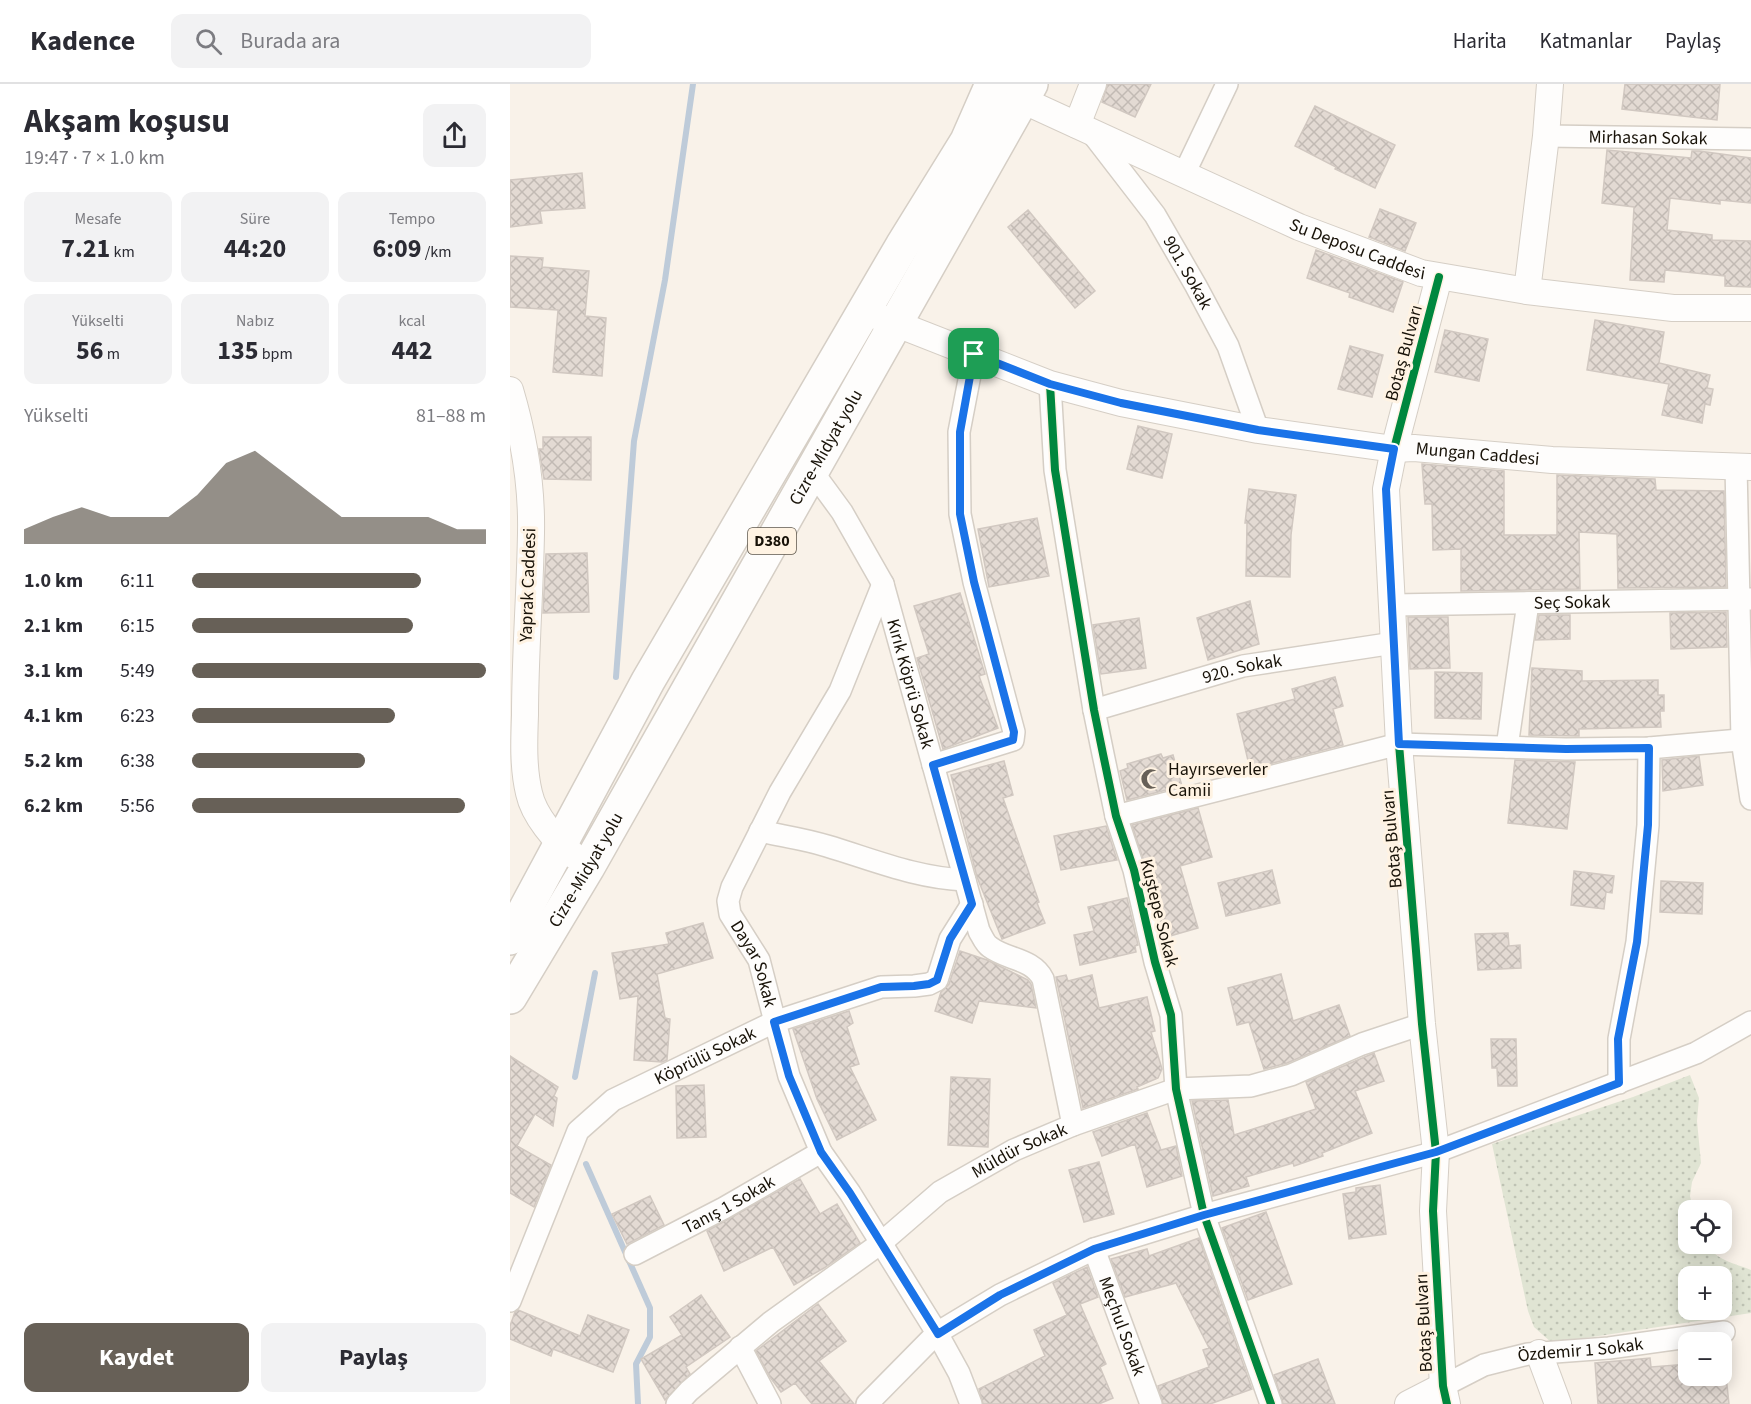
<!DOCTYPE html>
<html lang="tr">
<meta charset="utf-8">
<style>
:root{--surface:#fff;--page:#f2f2f3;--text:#2b2b33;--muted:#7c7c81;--line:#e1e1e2;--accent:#676057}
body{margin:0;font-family:"Source Sans 3",sans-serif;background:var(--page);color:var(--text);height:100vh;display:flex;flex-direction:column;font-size:22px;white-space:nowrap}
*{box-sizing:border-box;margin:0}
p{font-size:20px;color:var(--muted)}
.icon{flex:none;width:33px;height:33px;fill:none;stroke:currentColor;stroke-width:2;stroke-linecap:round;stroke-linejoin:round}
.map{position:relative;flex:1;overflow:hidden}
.drawer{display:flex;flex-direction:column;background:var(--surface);width:510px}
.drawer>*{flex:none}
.controls{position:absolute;left:1168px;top:1116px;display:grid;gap:12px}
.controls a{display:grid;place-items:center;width:54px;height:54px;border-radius:12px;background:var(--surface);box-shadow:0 3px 15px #0003;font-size:30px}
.pin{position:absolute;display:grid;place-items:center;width:51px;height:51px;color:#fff;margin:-26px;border-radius:12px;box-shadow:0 3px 9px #0006}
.round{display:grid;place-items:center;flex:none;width:63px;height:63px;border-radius:12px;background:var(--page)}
.overview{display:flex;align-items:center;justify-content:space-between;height:102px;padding:0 24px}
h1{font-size:33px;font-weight:700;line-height:45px}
.stats{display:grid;grid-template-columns:repeat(3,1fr);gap:9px;height:102px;padding:6px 24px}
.stats div{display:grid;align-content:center;border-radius:12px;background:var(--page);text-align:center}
.stats b{font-size:26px;font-weight:700}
.stats small{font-size:16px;font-weight:400}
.stats p{font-size:16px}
.chart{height:168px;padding:12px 24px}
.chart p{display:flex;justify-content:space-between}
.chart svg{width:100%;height:108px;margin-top:6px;fill:var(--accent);opacity:.7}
.action{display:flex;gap:12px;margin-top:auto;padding:12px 24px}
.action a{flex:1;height:69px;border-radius:12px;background:var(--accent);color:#fff;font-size:24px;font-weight:700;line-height:69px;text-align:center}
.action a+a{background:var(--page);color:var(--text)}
ul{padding:0 24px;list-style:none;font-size:20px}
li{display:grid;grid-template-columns:96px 72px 1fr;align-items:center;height:45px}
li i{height:15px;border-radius:8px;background:var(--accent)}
header{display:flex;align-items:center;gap:36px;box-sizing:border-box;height:84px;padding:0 30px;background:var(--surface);border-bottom:2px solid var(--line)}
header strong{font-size:28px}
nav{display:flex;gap:33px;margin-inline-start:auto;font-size:21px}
.search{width:420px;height:54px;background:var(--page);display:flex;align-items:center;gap:15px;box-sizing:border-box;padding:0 21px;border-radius:12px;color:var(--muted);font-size:22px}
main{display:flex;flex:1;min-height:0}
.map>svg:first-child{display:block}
.garden{fill:url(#garden-dots);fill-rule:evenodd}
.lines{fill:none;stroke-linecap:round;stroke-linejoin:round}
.stream{stroke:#becbd9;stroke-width:6}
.building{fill:url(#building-cross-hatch);stroke:#d1c8c1;stroke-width:1.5}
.minor-casing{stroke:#d5cec5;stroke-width:24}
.tertiary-casing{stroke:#d5cec5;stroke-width:28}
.trunk-casing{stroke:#d5cec5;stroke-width:36}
.minor{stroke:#fefdfc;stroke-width:21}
.tertiary{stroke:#fefdfc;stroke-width:26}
.trunk{stroke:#fefdfc;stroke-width:33}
.cycleway-casing{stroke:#fff3e3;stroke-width:11}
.cycleway{stroke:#00873e;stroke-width:8}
.route-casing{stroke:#fff;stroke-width:12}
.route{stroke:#1a73e8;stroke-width:8}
.labels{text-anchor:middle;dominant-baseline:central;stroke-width:6;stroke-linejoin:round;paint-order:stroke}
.shield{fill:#fff3e3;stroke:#5d564a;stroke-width:1.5}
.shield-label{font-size:16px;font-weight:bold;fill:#181208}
.street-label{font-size:18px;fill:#181208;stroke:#fff3e3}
.poi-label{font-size:18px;fill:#181208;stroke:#fff3e3;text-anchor:start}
</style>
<header>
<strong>Kadence</strong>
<div class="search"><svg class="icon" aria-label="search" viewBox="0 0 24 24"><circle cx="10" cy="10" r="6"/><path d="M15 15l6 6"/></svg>Burada ara</div>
<nav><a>Harita</a><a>Katmanlar</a><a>Paylaş</a></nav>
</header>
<main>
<section class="drawer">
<div class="overview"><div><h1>Akşam koşusu</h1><p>19:47 · 7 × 1.0 km</p></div><a class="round"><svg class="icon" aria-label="share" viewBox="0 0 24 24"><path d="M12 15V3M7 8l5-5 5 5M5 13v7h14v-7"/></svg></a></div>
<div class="stats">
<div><p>Mesafe</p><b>7.21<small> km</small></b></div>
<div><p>Süre</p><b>44:20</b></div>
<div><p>Tempo</p><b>6:09<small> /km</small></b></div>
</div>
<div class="stats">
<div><p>Yükselti</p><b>56<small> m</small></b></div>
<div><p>Nabız</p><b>135<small> bpm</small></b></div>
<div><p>kcal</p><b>442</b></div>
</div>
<div class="chart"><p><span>Yükselti</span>81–88 m</p>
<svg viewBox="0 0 160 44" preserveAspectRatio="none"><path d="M0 44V38L10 33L20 29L30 33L40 33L50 33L60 24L70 11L80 6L90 15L100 24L110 33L120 33L130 33L140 33L150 38L160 38V44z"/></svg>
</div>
<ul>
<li><b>1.0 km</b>6:11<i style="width:78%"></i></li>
<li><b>2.1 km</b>6:15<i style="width:75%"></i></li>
<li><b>3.1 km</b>5:49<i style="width:100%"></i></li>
<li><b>4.1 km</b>6:23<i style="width:69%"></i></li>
<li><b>5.2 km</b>6:38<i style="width:59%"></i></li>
<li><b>6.2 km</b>5:56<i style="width:93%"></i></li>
</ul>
<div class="action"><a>Kaydet</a><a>Paylaş</a></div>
</section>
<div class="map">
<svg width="1241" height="1320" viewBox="0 0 1241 1320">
<defs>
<pattern id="garden-dots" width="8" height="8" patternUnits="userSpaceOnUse" patternTransform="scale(1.5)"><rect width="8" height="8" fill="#e0e4d3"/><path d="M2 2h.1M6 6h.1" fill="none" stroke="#bfc3b4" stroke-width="1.8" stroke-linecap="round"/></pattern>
<pattern id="building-cross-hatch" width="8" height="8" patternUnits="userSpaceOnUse" patternTransform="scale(1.5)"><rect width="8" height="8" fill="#e3dad3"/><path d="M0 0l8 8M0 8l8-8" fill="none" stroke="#c2bab4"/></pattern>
</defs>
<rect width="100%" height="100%" fill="#f9f2e9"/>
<path class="garden" d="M 1180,991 L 1189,1014 L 1187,1037 L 1191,1079 L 1182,1098 L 1180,1112 L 1183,1126 L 1179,1126 L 1179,1160 L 1197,1160 C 1206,1177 1225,1179 1241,1186 L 1241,1229 L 1042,1259 L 1024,1243 L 1018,1227 L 982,1060 L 1123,1013 ZM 1179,1192 L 1212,1192 L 1212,1226 L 1179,1226 Z"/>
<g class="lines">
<path class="stream" d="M 106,593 L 124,357 L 155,196 L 183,0
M 65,993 L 85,889
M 76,1080 L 140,1224 L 140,1253 L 126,1280 L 128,1320"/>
</g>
<path class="building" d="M 598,0 L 641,0 L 625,33 L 592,18 Z
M 1115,0 L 1210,0 L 1207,36 L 1112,25 Z
M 805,22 L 885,61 L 865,104 L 825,85 L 826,83 L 785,62 Z
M 1097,66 L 1181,74 L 1182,67 L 1189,67 L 1241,74 L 1241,119 L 1210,116 L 1210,120 L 1160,114 L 1157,146 L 1202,151 L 1202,156 L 1241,157 L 1241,203 L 1215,202 L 1215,192 L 1155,186 L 1154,198 L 1120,196 L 1124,123 L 1092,119 Z
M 72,89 L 75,124 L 30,127 L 32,139 L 0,143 L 0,96 Z
M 870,125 L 906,139 L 895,167 L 859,153 Z
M 518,126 L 585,207 L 565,224 L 498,143 Z
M 806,166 L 893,198 L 883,228 L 839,213 L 840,209 L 797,194 Z
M 0,172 L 33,174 L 32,183 L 79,187 L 75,232 L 96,234 L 92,292 L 43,288 L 48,226 L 0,223 Z
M 1085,236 L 1154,248 L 1149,279 L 1200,291 L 1197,304 L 1203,305 L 1200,321 L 1195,320 L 1192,339 L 1152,331 L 1159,300 L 1077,286 Z
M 935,246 L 978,255 L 969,297 L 925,288 Z
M 840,262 L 873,271 L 862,313 L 828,305 Z
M 628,342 L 662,350 L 652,394 L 617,385 Z
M 33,353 L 81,353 L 81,396 L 34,395 L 29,365 L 33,365 Z
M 912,380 L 994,387 L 994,451 L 1047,451 L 1047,391 L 1145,395 L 1146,406 L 1214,407 L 1216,503 L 1108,504 L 1107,450 L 1069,448 L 1070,505 L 951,507 L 951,465 L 923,466 L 922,420 L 915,420 Z
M 739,405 L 786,411 L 781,451 L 780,493 L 736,492 L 737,439 L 735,439 Z
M 527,434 L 539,492 L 479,503 L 468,445 Z
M 77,469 L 79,528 L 33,529 L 36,470 Z
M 450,509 L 475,590 L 469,592 L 488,644 L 433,665 L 407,574 L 419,570 L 404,522 Z
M 740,517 L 749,560 L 698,576 L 687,534 Z
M 1216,528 L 1217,563 L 1161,565 L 1160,529 Z
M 1029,531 L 1060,531 L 1060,555 L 1025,556 Z
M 898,533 L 938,533 L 940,584 L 900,585 Z
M 629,534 L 636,584 L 591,590 L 583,541 Z
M 1022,584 L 1072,587 L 1072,597 L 1148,596 L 1148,611 L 1154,611 L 1154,627 L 1150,627 L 1151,643 L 1069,645 L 1069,652 L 1019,651 Z
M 925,588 L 972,589 L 971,635 L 925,634 Z
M 825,593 L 833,622 L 823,625 L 833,661 L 740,685 L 727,630 L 785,615 L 782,605 Z
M 651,670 L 653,674 L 663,671 L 672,702 L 617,716 L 610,687 L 618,684 L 617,680 Z
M 1189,672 L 1193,701 L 1153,707 L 1152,676 Z
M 1005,676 L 1065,678 L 1057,745 L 998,739 Z
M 494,677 L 503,711 L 493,714 L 529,818 L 527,819 L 535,839 L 492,855 L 467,793 L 441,691 Z
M 688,724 L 702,773 L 670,782 L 688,844 L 653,854 L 642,809 L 644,808 L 622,741 Z
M 596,742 L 607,776 L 551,786 L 544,752 Z
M 762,786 L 770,819 L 716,832 L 708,799 Z
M 1064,787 L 1104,792 L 1102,809 L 1096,808 L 1094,825 L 1061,821 Z
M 1151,797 L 1193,799 L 1192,830 L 1150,828 Z
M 617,814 L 628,861 L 625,862 L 626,868 L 570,881 L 564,851 L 584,847 L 578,823 Z
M 193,839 L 203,874 L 147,890 L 155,934 L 160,935 L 157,976 L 152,978 L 124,976 L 128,912 L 110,915 L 102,869 L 159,860 L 156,849 Z
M 998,849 L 999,862 L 1010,861 L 1011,884 L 968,886 L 965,850 Z
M 450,867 L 477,876 L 518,896 L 521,900 L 526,924 L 469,917 L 462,939 L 425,927 L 431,908 L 439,900 Z
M 771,890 L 783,937 L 829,921 L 840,952 L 777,979 L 754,985 L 739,938 L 727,941 L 718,904 Z
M 556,891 L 558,897 L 582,891 L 589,924 L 637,913 L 645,947 L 641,948 L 652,985 L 648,994 L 627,1003 L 628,1005 L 573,1024 L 546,893 Z
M 339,927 L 343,939 L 337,943 L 349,980 L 340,983 L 366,1036 L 327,1056 L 307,1015 L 283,945 Z
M 981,955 L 1006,955 L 1007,1002 L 988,1002 L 987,984 L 982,984 Z
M 864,969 L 874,997 L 845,1007 L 862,1049 L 812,1069 L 813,1072 L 784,1082 L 783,1079 L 736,1093 L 739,1102 L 703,1112 L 682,1017 L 718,1016 L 724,1051 L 806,1025 L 796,998 Z
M 0,972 L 48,1003 L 44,1012 L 47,1014 L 43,1042 L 25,1030 L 7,1062 L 41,1081 L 24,1123 L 0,1109 Z
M 441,993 L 480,995 L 478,1063 L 438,1061 Z
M 194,1001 L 196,1053 L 167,1054 L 166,1002 Z
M 637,1029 L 651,1066 L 666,1062 L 672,1092 L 637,1103 L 625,1060 L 592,1072 L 583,1048 Z
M 589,1078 L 604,1130 L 574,1138 L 559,1086 Z
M 290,1095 L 310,1130 L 327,1120 L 350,1159 L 314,1184 L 284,1201 L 263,1163 L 214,1187 L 197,1147 Z
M 870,1101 L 876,1150 L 839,1155 L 833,1110 L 846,1108 L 846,1104 Z
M 140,1112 L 154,1141 L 117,1160 L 102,1130 Z
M 756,1128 L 782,1200 L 738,1216 L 712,1144 Z
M 689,1154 L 742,1305 L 700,1320 L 653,1320 L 648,1302 L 699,1283 L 693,1266 L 699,1264 L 666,1199 L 615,1213 L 601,1175 L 637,1165 L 639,1172 Z
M 577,1183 L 588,1213 L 570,1220 L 596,1280 L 590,1283 L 603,1314 L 589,1320 L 473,1320 L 469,1305 L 535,1272 L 524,1246 L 557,1231 L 543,1199 Z
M 191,1211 L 220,1253 L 176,1283 L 180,1290 L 155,1316 L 131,1275 L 172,1251 L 160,1233 Z
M 308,1220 L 336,1257 L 309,1277 L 344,1320 L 302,1320 L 285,1299 L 271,1308 L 260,1293 L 246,1267 Z
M 8,1226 L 70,1252 L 78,1231 L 119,1246 L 103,1288 L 43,1265 L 41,1272 L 0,1255 L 0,1242 L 5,1228 Z
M 1140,1274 L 1141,1283 L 1179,1280 L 1179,1292 L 1216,1292 L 1219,1320 L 1088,1320 L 1085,1279 Z
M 808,1275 L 825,1320 L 773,1320 L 764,1291 Z"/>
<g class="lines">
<g class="minor-casing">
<g id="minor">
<path id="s1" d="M 581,48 L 645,131 L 686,202 L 718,262 L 748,346"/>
<path id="s2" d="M 1036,52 L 1241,55"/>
<path d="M 674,90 L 717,0"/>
<path d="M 540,300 L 545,386 L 584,626 L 593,670 L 606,732 L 624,786 L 645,878 L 661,931 L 666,1005 L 694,1131 L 761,1320"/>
<path d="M 1226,382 L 1232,656 L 1241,715"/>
<path id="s3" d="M 302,387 L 332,428 L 373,500 L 469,847 C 472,852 475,860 480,863 C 497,876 522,874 533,895 L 563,1041"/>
<path id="s4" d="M 373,500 L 330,607 L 270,708 L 222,803 L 218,817 L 220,830 L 249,876 L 279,992 L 311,1068 L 340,1109 L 427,1249 L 449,1289 L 461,1320"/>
<path id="s5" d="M 882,521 L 1241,515"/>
<path id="s6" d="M 584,626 L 733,582 L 884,559"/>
<path d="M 997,663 L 1018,519"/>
<path d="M 423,681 L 503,656 L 504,648 L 464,498 L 450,430 L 449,348 L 464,270"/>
<path d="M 606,732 L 889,660 L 1056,665 L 1139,664 L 1241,655"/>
<path d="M 250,747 C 272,752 295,755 317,762 C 364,776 406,794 455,796"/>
<path d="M 1109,999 L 1109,955 L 1127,858 L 1138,741 L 1139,664"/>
<path id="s7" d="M 584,1165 L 641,1320"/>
<path id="s8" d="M 125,1170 L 214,1124 L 311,1068"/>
<path id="s9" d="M 0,1217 L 68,1047 L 103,1016 L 264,938 L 371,903 L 404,902 L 419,900 L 427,896 L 440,855 L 462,820"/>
<path d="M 230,1263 L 260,1320"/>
<path id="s10" d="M 933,1302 L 974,1281 L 1018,1270 L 1099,1264 L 1214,1248"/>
<path id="s11" d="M 167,1320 L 179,1307 L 261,1238 L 371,1159 L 430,1108 L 504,1066 L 563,1041 L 666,1005 L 741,1002 L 781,991 L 852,960 L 912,940"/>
<path d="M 357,1320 L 427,1249 L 490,1211 L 584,1165 L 694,1131 L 926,1068 L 1186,969 L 1241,938"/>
</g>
</g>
<g class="tertiary-casing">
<g id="tertiary">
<path id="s12" d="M 494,11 L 512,16 L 789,143 L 911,189 L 1017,207 L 1163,224 L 1241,224"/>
<path d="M 567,41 L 583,0"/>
<path d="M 929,193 L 884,365 L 876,405 L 889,660 L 912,940 L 926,1068 L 923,1127 L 933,1302 L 937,1320"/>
<path d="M 1017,207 L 1036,52 L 1040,0"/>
<path id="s13" d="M 369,233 L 540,300 L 611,319 L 748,346 L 884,365 L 904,364 L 1042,376 L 1241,383"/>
<path d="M 0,306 C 14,353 22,400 21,449 C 20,510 15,571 15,631 C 14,657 13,684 19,709 C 24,732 45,756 63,771"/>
<path d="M 1029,1269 L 1048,1320"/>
<path d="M 898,1320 L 933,1302"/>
</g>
</g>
<g class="trunk-casing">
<g id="trunk">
<path d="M 0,854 L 138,597 L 392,162 L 457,57 L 482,0"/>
<path id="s14" d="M 0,913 L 78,783 L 521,0"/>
</g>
</g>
<use href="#minor" class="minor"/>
<use href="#tertiary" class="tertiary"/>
<use href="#trunk" class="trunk"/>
<g class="cycleway-casing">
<path id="cycleway" d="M 929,193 L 884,365 L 876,405 L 889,660 L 912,940 L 926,1068 L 923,1127 L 933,1302 L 937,1320
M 540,300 L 545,386 L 584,626 L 593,670 L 606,732 L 624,786 L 645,878 L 661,931 L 666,1005 L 694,1131 L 761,1320"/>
</g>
<use href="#cycleway" class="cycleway"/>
</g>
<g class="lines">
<g class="route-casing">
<path id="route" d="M 464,270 L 540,300 L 611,319 L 748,346 L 884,365 L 876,405 L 889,660 L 1056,665 L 1139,664 L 1138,741 L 1127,858 L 1108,955 L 1109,999 L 926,1068 L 694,1131 L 584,1165 L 490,1211 L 428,1250 L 340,1109 L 311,1068 L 279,992 L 264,938 L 371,903 L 404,902 L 419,900 L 427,896 L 440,855 L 462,820 L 423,681 L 503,656 L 504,648 L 464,498 L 450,430 L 450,348 Z"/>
</g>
<use href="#route" class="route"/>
</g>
<defs>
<g id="mosque-bare" transform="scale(1.62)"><path d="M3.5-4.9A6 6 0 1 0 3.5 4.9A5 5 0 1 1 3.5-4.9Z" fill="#676057" stroke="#fff3e3" stroke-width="2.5" paint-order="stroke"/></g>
</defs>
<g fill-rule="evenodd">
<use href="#mosque-bare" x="641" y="695"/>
</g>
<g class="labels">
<rect class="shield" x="238" y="444" width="48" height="26" rx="4.5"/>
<g class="shield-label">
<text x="262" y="457">D380</text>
</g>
<g class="street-label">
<text stroke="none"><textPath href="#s2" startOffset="102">Mirhasan Sokak</textPath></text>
<text stroke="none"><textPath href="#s12" startOffset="386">Su Deposu Caddesi</textPath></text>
<text stroke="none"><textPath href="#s1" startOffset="171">901. Sokak</textPath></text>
<text transform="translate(894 269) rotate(-75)">Botaş Bulvarı</text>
<text stroke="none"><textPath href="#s14" startOffset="634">Cizre-Midyat yolu</textPath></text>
<text stroke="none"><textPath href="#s13" startOffset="618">Mungan Caddesi</textPath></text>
<text transform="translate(18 501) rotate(-88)">Yaprak Caddesi</text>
<text stroke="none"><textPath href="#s5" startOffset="180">Seç Sokak</textPath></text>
<text stroke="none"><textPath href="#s6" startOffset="154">920. Sokak</textPath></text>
<text stroke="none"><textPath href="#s3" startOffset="237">Kırık Köprü Sokak</textPath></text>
<text transform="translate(882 755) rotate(-95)">Botaş Bulvarı</text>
<text stroke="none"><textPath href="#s14" startOffset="148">Cizre-Midyat yolu</textPath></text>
<text transform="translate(649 829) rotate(76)">Kuştepe Sokak</text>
<text stroke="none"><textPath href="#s4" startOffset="423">Dayar Sokak</textPath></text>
<text stroke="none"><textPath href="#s9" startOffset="332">Köprülü Sokak</textPath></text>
<text stroke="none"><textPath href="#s11" startOffset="428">Müldür Sokak</textPath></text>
<text stroke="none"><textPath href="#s8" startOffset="106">Tanış 1 Sokak</textPath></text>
<text transform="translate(914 1239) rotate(-93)">Botaş Bulvarı</text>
<text stroke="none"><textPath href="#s7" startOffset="82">Meçhul Sokak</textPath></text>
<text stroke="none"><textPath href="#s10" startOffset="144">Özdemir 1 Sokak</textPath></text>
</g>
<g class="poi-label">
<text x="658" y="685">Hayırseverler<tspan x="658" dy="21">Camii</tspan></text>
</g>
</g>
</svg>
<div class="controls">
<a><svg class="icon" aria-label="locate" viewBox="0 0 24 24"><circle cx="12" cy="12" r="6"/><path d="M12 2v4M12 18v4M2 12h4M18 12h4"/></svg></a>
<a>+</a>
<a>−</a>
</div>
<div class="pin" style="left:464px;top:270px;background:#1e9e55"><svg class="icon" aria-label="arrive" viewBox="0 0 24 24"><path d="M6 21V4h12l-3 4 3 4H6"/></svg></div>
</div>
</main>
